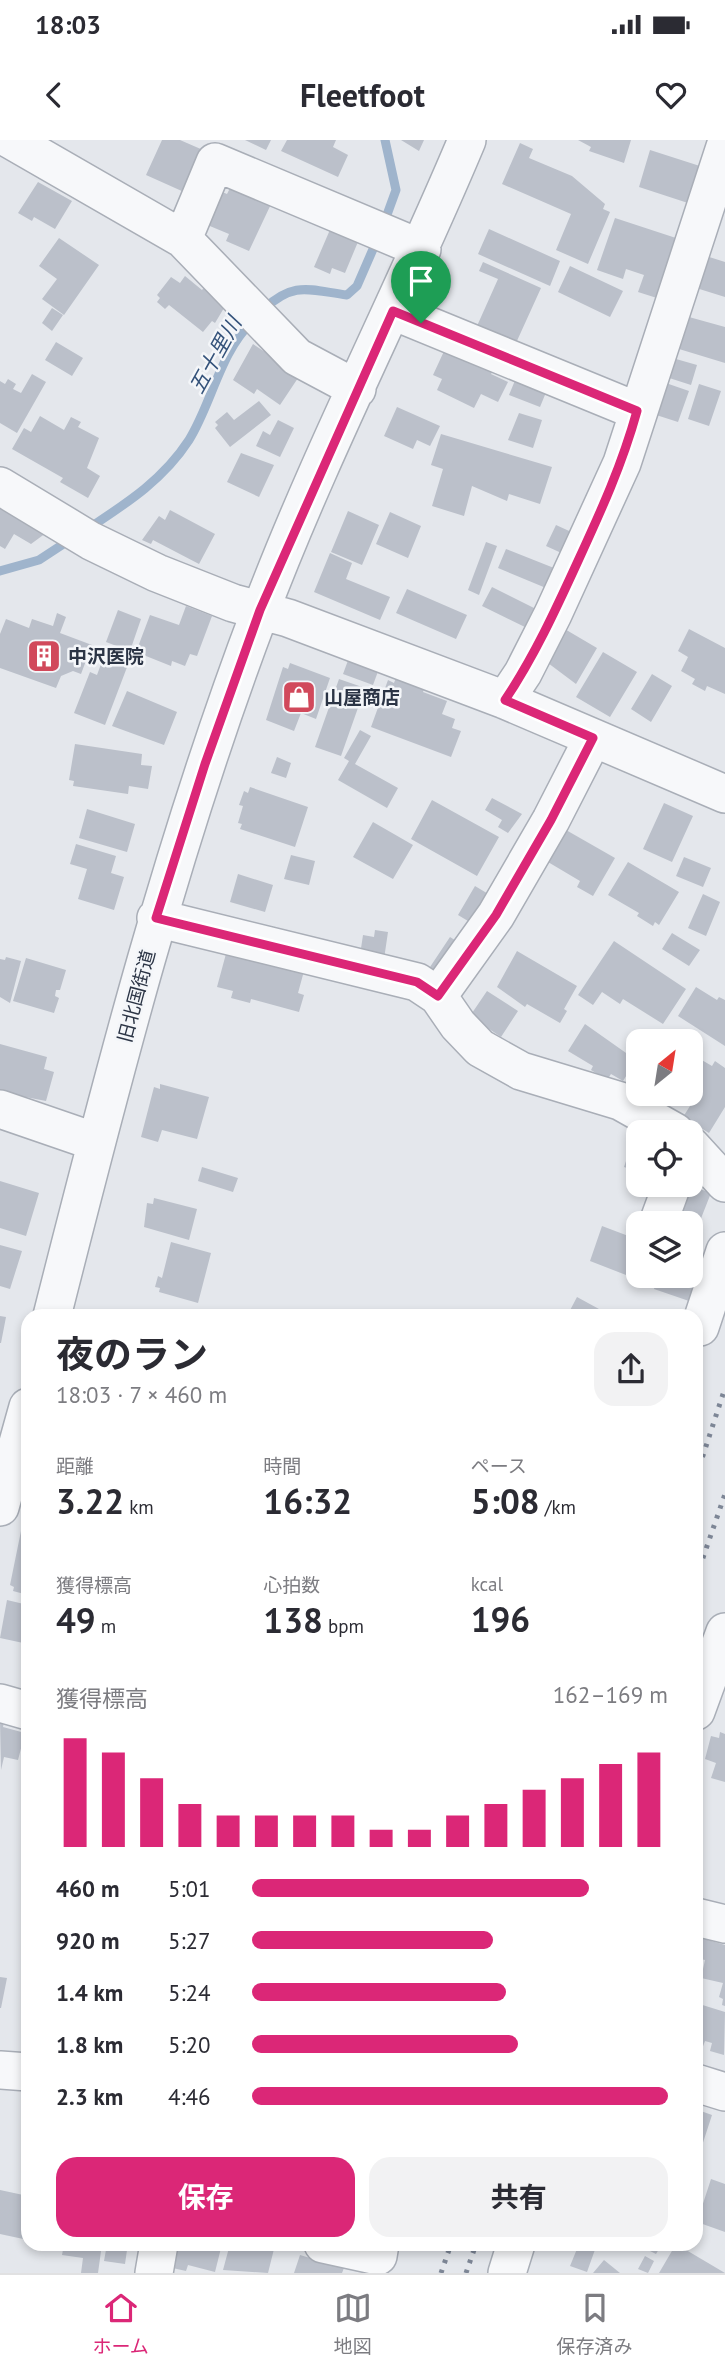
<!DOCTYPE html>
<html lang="ja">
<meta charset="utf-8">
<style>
:root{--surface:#fff;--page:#f2f2f3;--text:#2b2b33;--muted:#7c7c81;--line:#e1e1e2;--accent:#db2777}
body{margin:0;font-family:"PT Sans","Noto Sans JP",sans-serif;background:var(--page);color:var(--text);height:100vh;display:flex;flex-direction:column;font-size:26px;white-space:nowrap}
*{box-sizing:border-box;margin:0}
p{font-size:23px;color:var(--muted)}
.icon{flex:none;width:38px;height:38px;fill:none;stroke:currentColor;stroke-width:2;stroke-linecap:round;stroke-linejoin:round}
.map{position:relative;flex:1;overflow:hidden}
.details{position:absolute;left:21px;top:1169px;width:682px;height:942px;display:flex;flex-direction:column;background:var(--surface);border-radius:21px;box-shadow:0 4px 10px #0003}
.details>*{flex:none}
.needle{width:46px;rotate:30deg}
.tools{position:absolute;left:626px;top:889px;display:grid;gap:14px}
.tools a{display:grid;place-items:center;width:77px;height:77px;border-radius:14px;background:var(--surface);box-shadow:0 4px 10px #0003;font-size:35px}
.pin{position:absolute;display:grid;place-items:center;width:60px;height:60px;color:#fff;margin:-72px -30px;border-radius:50% 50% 50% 0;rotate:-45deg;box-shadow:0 0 7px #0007}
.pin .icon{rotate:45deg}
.round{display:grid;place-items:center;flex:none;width:74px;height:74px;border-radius:21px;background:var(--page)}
.summary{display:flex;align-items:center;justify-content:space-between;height:119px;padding:0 35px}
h1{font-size:38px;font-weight:700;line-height:52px}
.stats{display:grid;grid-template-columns:repeat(3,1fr);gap:10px;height:119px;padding:7px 35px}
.stats div{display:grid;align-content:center}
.stats b{font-size:35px;font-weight:700}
.stats small{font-size:19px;font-weight:400}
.stats p{font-size:19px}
.chart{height:196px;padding:14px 35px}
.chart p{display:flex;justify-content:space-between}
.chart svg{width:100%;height:126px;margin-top:7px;stroke:var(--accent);stroke-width:6}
.primary-button{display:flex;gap:14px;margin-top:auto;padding:14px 35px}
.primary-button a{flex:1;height:80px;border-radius:21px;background:var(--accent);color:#fff;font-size:28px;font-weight:700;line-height:80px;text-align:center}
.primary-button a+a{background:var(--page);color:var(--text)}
ul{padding:0 35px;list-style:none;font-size:23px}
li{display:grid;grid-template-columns:112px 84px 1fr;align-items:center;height:52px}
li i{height:18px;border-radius:9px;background:var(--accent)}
.status{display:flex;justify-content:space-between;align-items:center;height:49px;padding:0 35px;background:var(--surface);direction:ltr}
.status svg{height:19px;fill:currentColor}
header{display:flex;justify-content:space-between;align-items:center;height:91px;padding:0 35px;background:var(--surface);font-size:32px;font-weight:700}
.menu{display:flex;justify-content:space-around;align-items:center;height:98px;border-top:2px solid var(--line);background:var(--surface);font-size:19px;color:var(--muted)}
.menu a{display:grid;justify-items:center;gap:4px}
.menu .active{color:var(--accent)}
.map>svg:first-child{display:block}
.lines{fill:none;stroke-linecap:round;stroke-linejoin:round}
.stream{stroke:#9fb4cc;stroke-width:9}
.building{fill:#bbc0ca}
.minor-casing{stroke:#a9aeb7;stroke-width:40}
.minor{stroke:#f7f8fa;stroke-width:37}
.rail{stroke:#7d8696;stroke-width:5;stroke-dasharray:3.5 7;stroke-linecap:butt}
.route-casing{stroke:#fff;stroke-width:14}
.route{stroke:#db2777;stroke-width:9}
.labels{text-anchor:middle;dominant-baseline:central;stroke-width:5;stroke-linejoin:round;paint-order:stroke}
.poi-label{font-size:19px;font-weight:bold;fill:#2b3445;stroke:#f4f6f9;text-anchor:start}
.street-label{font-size:19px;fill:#2b3445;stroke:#f4f6f9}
.water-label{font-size:21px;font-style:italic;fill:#34527a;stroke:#f4f6f9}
</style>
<div class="status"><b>18:03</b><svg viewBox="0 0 49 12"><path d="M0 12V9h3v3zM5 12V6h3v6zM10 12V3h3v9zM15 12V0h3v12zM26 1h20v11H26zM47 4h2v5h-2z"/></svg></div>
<header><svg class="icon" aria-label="back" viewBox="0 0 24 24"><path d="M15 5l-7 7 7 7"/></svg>Fleetfoot<svg class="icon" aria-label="heart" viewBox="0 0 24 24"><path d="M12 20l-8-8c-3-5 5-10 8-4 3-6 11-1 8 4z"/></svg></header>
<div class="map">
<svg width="725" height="2133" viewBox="0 0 725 2133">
<rect width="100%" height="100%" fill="#e4e7ec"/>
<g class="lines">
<path class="stream" d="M 384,83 L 396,50 L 385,0
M 264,169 C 294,141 309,150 347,155 L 357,146 L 377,100
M 89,388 C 127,363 163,340 189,300 C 212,263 220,212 252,182
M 0,431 L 39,420 L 71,399"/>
</g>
<path class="building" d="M 162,0 L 180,0 L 203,10 L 184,52 L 146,35 Z
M 245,0 L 271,0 L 266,10 Z
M 287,0 L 336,0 L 333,7 L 348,15 L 338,37 L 281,11 Z
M 401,0 L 424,0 L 419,11 Z
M 578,0 L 631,0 L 624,23 L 589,11 L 591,7 Z
M 520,3 L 533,9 L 529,18 L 572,36 L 605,64 L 603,69 L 610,72 L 588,124 L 556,110 L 571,74 L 502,44 Z
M 650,10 L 703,27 L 691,64 L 639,47 Z
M 38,42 L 72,61 L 55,89 L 34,77 L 32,81 L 18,73 Z
M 232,44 L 272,62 L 249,111 L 226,101 L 229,94 L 205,84 L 220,51 L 227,54 Z
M 615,78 L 679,99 L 660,159 L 638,152 L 644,135 L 626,129 L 623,139 L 597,130 Z
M 332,85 L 360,97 L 345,133 L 332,128 L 330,134 L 314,127 Z
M 489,89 L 560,121 L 550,146 L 478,114 Z
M 59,98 L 99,125 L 64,175 L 42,159 L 57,139 L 39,126 Z
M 703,115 L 725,122 L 725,157 L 693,147 Z
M 483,122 L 541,148 L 516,203 L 477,186 L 498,139 L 479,131 Z
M 570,126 L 623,151 L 610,177 L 558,152 Z
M 185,136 L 202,150 L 206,145 L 227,163 L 215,183 L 212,181 L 203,192 L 169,165 L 165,169 L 157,162 L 160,158 L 157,155 L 171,137 L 180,143 Z
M 52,168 L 63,175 L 52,191 L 42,183 Z
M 689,177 L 725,187 L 725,223 L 679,209 Z
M 56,202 L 83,218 L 72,236 L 45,220 Z
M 253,204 L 300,235 L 280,265 L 257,249 L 254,254 L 233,240 Z
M 445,209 L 493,231 L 491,234 L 508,242 L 498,262 L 481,254 L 474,268 L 437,250 L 442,239 L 433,235 Z
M 669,217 L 697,225 L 691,245 L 663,236 Z
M 32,234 L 46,242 L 17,293 L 0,283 L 0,241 L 5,244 L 8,239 L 16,244 L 13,249 L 21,253 Z
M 516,238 L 547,250 L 540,267 L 509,255 Z
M 660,241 L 689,251 L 678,282 L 650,273 Z
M 699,244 L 721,251 L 709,286 L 688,279 Z
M 259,261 L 271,275 L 230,307 L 215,288 L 218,285 L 215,282 L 227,272 L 234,280 Z
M 397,267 L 440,286 L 430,306 L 417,300 L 413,309 L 384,296 Z
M 519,273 L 542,280 L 533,308 L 508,300 Z
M 40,276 L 64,290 L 71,277 L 81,282 L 78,287 L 99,298 L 87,328 L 100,336 L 88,358 L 60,342 L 63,338 L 12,309 L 24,288 L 31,292 Z
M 278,280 L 294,288 L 280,317 L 256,306 L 263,291 L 270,295 Z
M 441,294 L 552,327 L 540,364 L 509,354 L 507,361 L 472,346 L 464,376 L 432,366 L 443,329 L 431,325 Z
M 241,313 L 274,325 L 259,357 L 227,342 Z
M 0,366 L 46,393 L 31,404 L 14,394 L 5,409 L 0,406 Z
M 170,370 L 215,394 L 199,424 L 153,400 L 151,404 L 142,400 L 159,376 L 165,380 Z
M 348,371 L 379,385 L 362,425 L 331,412 Z
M 390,372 L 421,386 L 408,418 L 376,404 Z
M 556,385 L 578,395 L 568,416 L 546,406 Z
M 486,402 L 497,406 L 479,455 L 468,450 Z
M 506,409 L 554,428 L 546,448 L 498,428 Z
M 330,413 L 352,423 L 346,439 L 390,457 L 380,480 L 314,452 Z
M 492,447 L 538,470 L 529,489 L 482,466 Z
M 407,449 L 467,475 L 456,499 L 396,473 Z
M 186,466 L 212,476 L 197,516 L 190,514 L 185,526 L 172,521 L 171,526 L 136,512 L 150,475 L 179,485 Z
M 118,470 L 141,479 L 130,511 L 106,502 Z
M 57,473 L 66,477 L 60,493 L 92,505 L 81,534 L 73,531 L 61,536 L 56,548 L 0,528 L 0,494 L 6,479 L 29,488 L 32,479 L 53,486 Z
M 563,488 L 597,508 L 576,544 L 544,520 Z
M 689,489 L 725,508 L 725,554 L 707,546 L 705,551 L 692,544 L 695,539 L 681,531 L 688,517 L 678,511 Z
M 603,512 L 637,532 L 610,577 L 576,557 Z
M 105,513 L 129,522 L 105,585 L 74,573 L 90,532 L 97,535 Z
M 350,515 L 380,526 L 373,545 L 343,534 Z
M 290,523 L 330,538 L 316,579 L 301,573 L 294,591 L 266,580 L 283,527 L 288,529 Z
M 652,534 L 672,546 L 651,582 L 631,569 Z
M 397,535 L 425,546 L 423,552 L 447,561 L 442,574 L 455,579 L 452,588 L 461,591 L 451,617 L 371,587 L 388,540 L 394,543 Z
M 339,539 L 365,548 L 341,616 L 315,607 Z
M 127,551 L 177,572 L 164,605 L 112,586 Z
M 360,590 L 371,596 L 355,624 L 398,648 L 387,668 L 338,640 L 349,621 L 344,618 Z
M 75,604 L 142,614 L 141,625 L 152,626 L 148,649 L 129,646 L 128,654 L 73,646 L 74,641 L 69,640 Z
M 277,617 L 291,623 L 286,638 L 271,633 Z
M 250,647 L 308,667 L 295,707 L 240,689 L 242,684 L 238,683 L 243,666 L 239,665 L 244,651 L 248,653 Z
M 492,658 L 522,674 L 508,693 L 498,687 L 502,680 L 485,670 Z
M 432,660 L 499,697 L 477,736 L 411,699 Z
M 664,663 L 693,676 L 672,722 L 643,709 Z
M 87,669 L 135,684 L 127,712 L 79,698 Z
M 373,682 L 413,705 L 393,739 L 353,717 Z
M 566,690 L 615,718 L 593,756 L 577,747 L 580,741 L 548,722 Z
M 76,704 L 116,716 L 111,733 L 124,737 L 114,770 L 78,759 L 87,729 L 70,724 Z
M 291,715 L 315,721 L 309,745 L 284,739 Z
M 684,717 L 711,728 L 703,747 L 676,736 Z
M 628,722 L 679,752 L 659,785 L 655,782 L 653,786 L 637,776 L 639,773 L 608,755 Z
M 238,734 L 273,745 L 265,772 L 230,762 Z
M 475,746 L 495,758 L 478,787 L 458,775 Z
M 703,754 L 720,762 L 706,796 L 688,788 Z
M 375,790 L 388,792 L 384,819 L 360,815 L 363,795 L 374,797 Z
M 672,793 L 700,810 L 689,826 L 662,809 Z
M 450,797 L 461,804 L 439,837 L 428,830 Z
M 614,801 L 686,849 L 663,884 L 623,859 L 620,864 L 602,852 L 593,865 L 578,855 Z
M 227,810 L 304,831 L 298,853 L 304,855 L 299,872 L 251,859 L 250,863 L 231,858 L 233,851 L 217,847 Z
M 517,811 L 577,846 L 564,869 L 567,871 L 560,883 L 527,864 L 525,867 L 497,847 Z
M 6,817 L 21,821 L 10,863 L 0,857 L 0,819 L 5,820 Z
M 26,818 L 66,830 L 60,850 L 56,850 L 55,856 L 59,858 L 54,873 L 13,861 Z
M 696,847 L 717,860 L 719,857 L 725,860 L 725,906 L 678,876 Z
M 487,851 L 518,871 L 501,897 L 470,876 Z
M 585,884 L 636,920 L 623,941 L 611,934 L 607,940 L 591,930 L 593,926 L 568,911 Z
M 0,904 L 47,917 L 44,929 L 54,932 L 46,961 L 0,952 Z
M 700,919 L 712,926 L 715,921 L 725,928 L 725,967 L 709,993 L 683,977 L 697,955 L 691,952 L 691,933 Z
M 639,930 L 639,952 L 629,946 Z
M 160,944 L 209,957 L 197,999 L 162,990 L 158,1002 L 141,997 L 154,947 L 160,949 Z
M 633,1000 L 639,1002 L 639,1032 L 624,1027 Z
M 202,1027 L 238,1038 L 233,1052 L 198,1041 Z
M 0,1041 L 39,1053 L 26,1096 L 0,1088 Z
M 689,1045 L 711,1053 L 696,1091 L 691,1089 L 691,1083 L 677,1083 Z
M 154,1058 L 197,1069 L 189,1100 L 144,1087 L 147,1063 L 153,1064 Z
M 602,1086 L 639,1100 L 626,1135 L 590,1121 Z
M 171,1102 L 211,1113 L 198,1163 L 159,1152 L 160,1148 L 155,1147 L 158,1136 L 162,1138 Z
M 0,1105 L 22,1111 L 10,1149 L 0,1146 Z
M 691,1126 L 700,1128 L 689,1161 L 654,1149 L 658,1136 L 691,1136 Z
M 577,1157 L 599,1169 L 595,1176 L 567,1176 Z
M 0,1176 L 6,1177 L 1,1203 L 0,1203 Z
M 21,1391 L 28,1392 L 28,1455 L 13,1451 L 14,1447 L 10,1445 Z
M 7,1460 L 28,1465 L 28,1504 L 0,1498 Z
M 0,1581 L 4,1582 L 3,1587 L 25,1593 L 18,1620 L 4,1617 L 1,1630 Z
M 720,1592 L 725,1594 L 725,1642 L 711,1638 L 716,1623 L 705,1619 L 711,1596 L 719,1598 Z
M 701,1798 L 725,1805 L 725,1866 L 722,1865 L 723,1859 L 719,1857 L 723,1843 L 701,1838 L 705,1820 L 696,1818 Z
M 0,1837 L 7,1838 L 1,1868 L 0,1868 Z
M 27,1859 L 28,1859 L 28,1895 L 21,1893 Z
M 696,1863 L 725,1872 L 724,1915 L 710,1911 L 712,1903 L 705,1901 L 702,1909 L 696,1908 Z
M 696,1964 L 699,1965 L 698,1970 L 712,1975 L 697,2021 Z
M 711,2039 L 725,2044 L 725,2092 L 697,2082 Z
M 0,2050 L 28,2056 L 28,2100 L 0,2094 Z
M 64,2104 L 102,2104 L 98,2133 L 81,2133 L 83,2118 L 62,2115 Z
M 107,2104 L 135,2104 L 134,2111 L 127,2110 L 125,2124 L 104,2121 Z
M 174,2104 L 222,2104 L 215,2132 L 188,2125 L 186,2131 L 168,2127 Z
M 230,2104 L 262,2104 L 274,2109 L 268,2133 L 223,2130 Z
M 579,2104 L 597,2104 L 587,2132 L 570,2126 Z
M 647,2104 L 662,2104 L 656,2114 L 644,2108 Z
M 676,2104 L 725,2133 L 659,2133 Z
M 300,2115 L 344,2128 L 342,2133 L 294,2133 Z
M 645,2116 L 654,2121 L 648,2133 L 638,2129 Z
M 604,2120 L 620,2133 L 593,2133 Z"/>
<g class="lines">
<g class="minor-casing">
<path id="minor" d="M 11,0 L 183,99 L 297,217 L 357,249
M 183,99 L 215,22 L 422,109
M 393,171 L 637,271
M 0,346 L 91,401 L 157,433 L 233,463 L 288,478 L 505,560 L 725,654
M 505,560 L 523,533 L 553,474 L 622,323 L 725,7
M 156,778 L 417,842 L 438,856 L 458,885 L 480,908 L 521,931 L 620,961 L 675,992
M 438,856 L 496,775 L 551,680 L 593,598
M 0,969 L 96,1002
M 691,1006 L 725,1043
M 658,1083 L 672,1045
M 52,1176 C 112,939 173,701 260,472 C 321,311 401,158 467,0
M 700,1187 L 725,1111
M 0,1367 L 28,1267
M 0,1563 L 28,1571
M 696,1571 L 725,1492
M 696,1777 L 725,1784
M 0,1930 L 28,1932
M 696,1943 L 725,1952
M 323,2104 L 378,2116 L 380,2104
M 154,2133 L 159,2104
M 507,2133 L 516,2104"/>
</g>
<use href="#minor" class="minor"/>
<path class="rail" d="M 696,1337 L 725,1248
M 696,1438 L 725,1354
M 441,2133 L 451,2104
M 466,2133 L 476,2104"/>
</g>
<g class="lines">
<g class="route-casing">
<path id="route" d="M 393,171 L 637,271 C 622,325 601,371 578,421 C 556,469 534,517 505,560 L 593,598 L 551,680 L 496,775 L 438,856 L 417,842 L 156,778 L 205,624 L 260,470 Z"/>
</g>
<use href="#route" class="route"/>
</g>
<defs>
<g id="building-square" transform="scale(1.75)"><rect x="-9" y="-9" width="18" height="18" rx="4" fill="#d1495b" stroke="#f4f6f9"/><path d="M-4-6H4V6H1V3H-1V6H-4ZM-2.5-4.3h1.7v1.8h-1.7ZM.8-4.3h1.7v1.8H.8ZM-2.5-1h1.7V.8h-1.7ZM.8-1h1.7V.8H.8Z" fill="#fff"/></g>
<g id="shop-square" transform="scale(1.75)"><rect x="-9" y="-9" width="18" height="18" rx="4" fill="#d1495b" stroke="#f4f6f9"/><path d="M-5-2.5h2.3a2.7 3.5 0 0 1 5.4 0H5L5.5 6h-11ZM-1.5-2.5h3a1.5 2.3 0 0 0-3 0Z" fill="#fff"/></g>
</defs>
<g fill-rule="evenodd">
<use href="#building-square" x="44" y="516"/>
<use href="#shop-square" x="299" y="557"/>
</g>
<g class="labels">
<g class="poi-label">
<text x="68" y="516">中沢医院</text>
<text x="324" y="557">山屋商店</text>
</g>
<g class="street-label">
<text transform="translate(136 856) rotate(-75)">旧北国街道</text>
</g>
<g class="water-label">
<text transform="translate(215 215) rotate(-61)">五十里川</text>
</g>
</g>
</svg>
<div class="tools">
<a><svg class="needle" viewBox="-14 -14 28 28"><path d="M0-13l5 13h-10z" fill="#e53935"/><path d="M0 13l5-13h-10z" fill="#7c7c81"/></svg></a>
<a><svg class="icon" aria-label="locate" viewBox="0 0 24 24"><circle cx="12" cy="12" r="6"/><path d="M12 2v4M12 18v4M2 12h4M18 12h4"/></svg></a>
<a><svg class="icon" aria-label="layers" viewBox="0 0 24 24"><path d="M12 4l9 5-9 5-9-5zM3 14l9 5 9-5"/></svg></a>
</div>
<div class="pin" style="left:421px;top:183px;background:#1e9e55"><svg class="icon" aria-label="arrive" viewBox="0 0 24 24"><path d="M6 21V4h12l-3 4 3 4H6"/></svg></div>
<section class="details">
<div class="summary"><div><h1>夜のラン</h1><p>18:03 · 7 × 460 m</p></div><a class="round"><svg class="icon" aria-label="share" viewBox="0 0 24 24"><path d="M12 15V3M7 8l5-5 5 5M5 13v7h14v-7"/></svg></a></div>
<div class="stats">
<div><p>距離</p><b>3.22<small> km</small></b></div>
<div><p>時間</p><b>16:32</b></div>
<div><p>ペース</p><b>5:08<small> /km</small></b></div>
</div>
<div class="stats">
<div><p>獲得標高</p><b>49<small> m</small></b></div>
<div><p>心拍数</p><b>138<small> bpm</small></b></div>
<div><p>kcal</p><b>196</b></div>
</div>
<div class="chart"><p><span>獲得標高</span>162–169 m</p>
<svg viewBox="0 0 160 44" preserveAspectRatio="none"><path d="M5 44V6M15 44V11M25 44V20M35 44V29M45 44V33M55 44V33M65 44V33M75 44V33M85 44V38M95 44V38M105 44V33M115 44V29M125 44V24M135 44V20M145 44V15M155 44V11"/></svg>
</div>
<ul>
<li><b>460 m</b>5:01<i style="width:81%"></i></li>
<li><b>920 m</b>5:27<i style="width:58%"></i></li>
<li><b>1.4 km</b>5:24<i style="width:61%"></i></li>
<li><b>1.8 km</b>5:20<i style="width:64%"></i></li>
<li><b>2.3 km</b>4:46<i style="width:100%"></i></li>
</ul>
<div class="primary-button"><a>保存</a><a>共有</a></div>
</section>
</div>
<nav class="menu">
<a class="active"><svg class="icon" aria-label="home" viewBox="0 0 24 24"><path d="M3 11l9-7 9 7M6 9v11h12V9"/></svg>ホーム</a>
<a><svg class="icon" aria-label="map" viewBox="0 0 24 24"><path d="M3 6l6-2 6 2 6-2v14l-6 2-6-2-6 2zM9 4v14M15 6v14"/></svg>地図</a>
<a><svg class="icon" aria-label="saved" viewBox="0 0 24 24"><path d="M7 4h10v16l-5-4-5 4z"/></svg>保存済み</a>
</nav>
